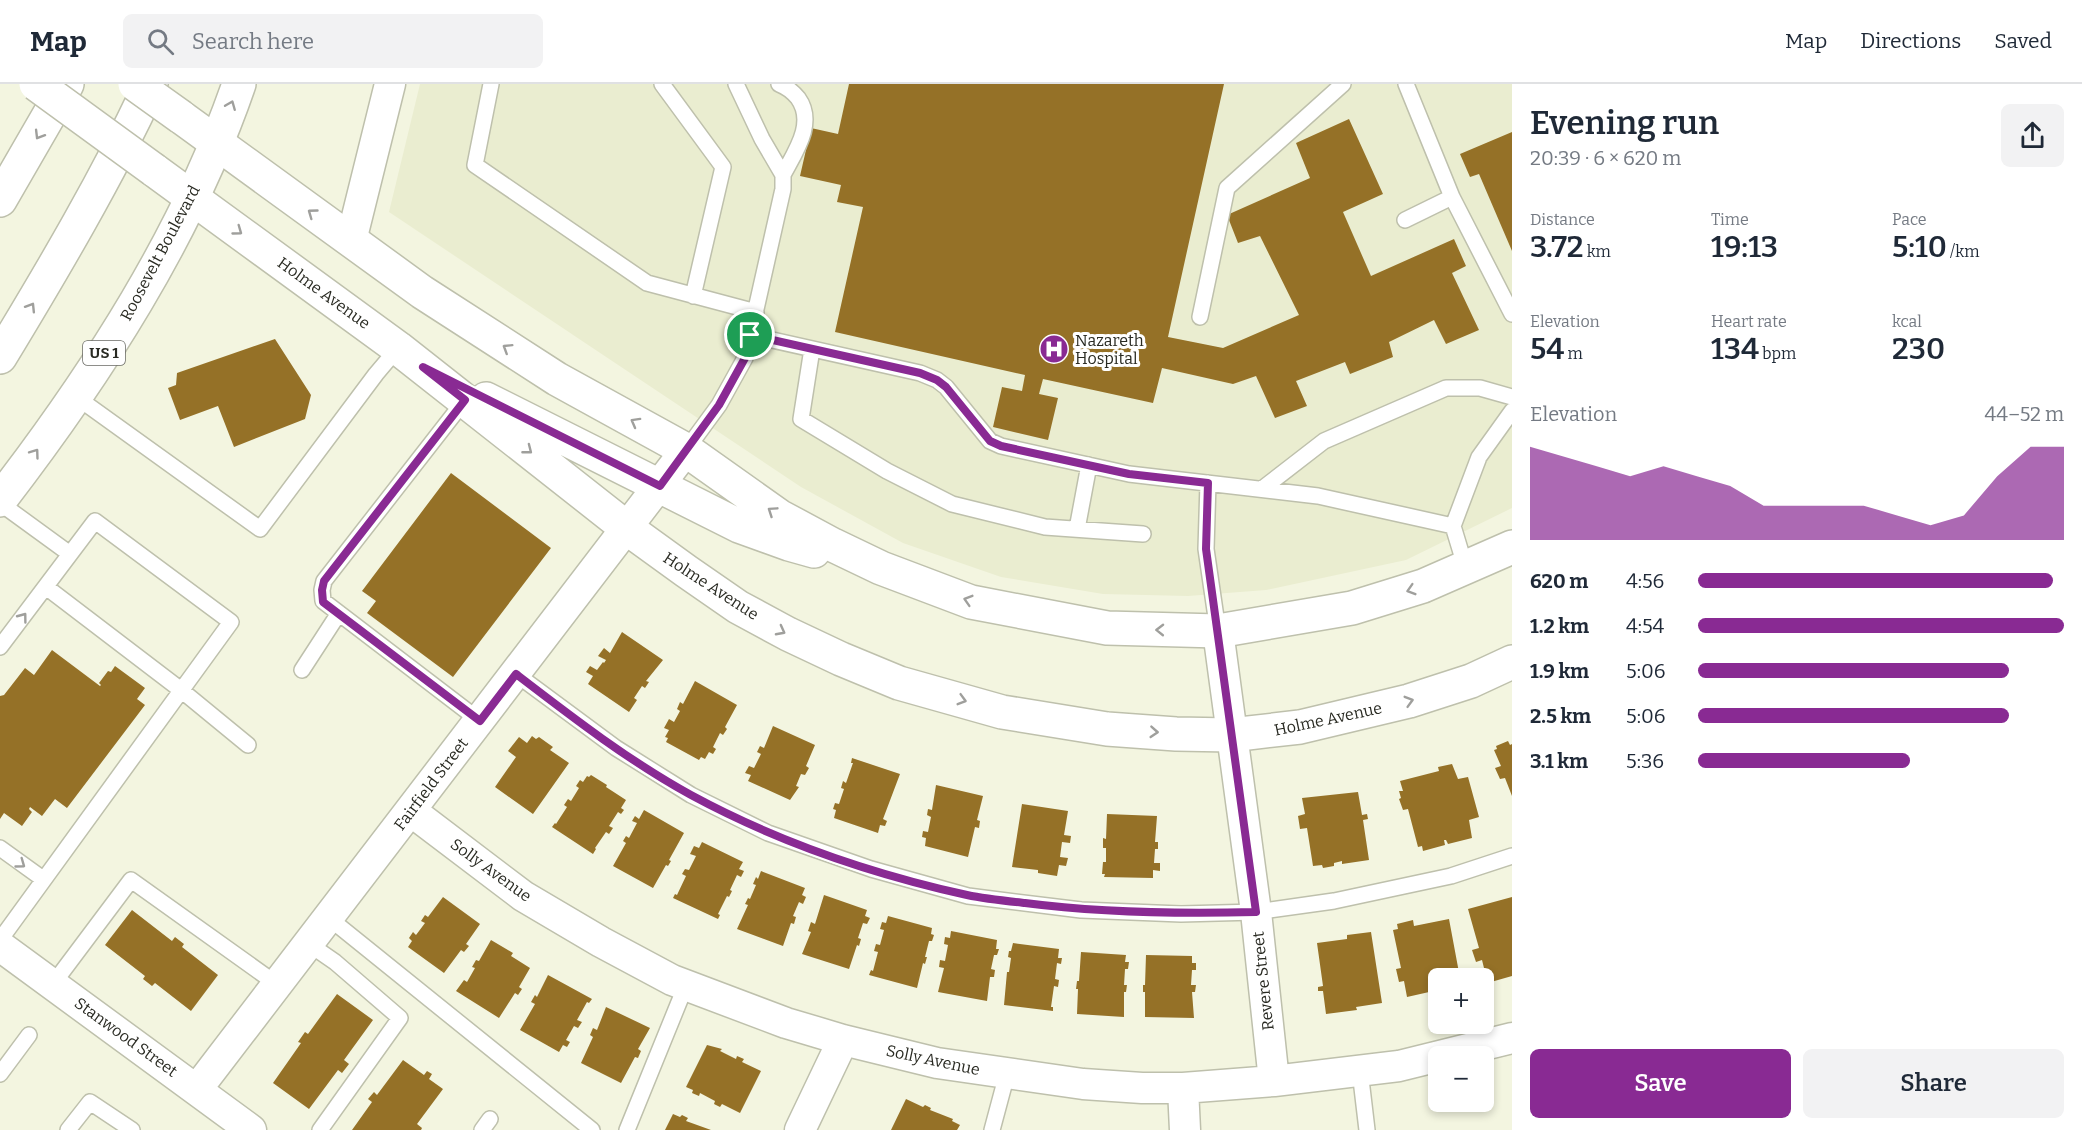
<!DOCTYPE html>
<meta charset="utf-8">
<style>
:root{--surface:#fff;--page:#f2f2f3;--text:#1f2937;--muted:#747a83;--line:#e0e1e3;--accent:#892a93}
body{margin:0;font-family:Bitter,serif;background:var(--page);color:var(--text);height:100vh;display:flex;flex-direction:column;font-size:22px;white-space:nowrap}
*{box-sizing:border-box;margin:0}
p{font-size:20px;color:var(--muted)}
.icon{flex:none;width:33px;height:33px;fill:none;stroke:currentColor;stroke-width:2;stroke-linecap:round;stroke-linejoin:round}
.map{position:relative;flex:1;overflow:hidden}
.panel{display:flex;flex-direction:column;background:var(--surface);width:570px}
.panel>*{flex:none}
.fabs{position:absolute;left:1428px;top:884px;display:grid;gap:12px}
.fabs a{display:grid;place-items:center;width:66px;height:66px;border-radius:9px;background:var(--surface);box-shadow:0 3px 9px #0003;font-size:30px}
.pin{position:absolute;display:grid;place-items:center;width:51px;height:51px;color:#fff;margin:-26px;border:3px solid #fff;border-radius:50%;box-shadow:0 2px 6px #0007}
.round{display:grid;place-items:center;flex:none;width:63px;height:63px;border-radius:9px;background:var(--page)}
.head{display:flex;align-items:center;justify-content:space-between;height:102px;padding:0 18px}
h1{font-size:33px;font-weight:600;line-height:45px}
.metrics{display:grid;grid-template-columns:repeat(3,1fr);gap:9px;height:102px;padding:6px 18px}
.metrics div{display:grid;align-content:center}
.metrics b{font-size:30px;font-weight:600}
.metrics small{font-size:16px;font-weight:400}
.metrics p{font-size:16px}
.chart{height:168px;padding:12px 18px}
.chart p{display:flex;justify-content:space-between}
.chart svg{width:100%;height:108px;margin-top:6px;fill:var(--accent);opacity:.7}
.cta{display:flex;gap:12px;margin-top:auto;padding:12px 18px}
.cta a{flex:1;height:69px;border-radius:9px;background:var(--accent);color:#fff;font-size:24px;font-weight:600;line-height:69px;text-align:center}
.cta a+a{background:var(--page);color:var(--text)}
ul{padding:0 18px;list-style:none;font-size:20px}
li{display:grid;grid-template-columns:96px 72px 1fr;align-items:center;height:45px}
li i{height:15px;border-radius:8px;background:var(--accent)}
header{display:flex;align-items:center;gap:36px;box-sizing:border-box;height:84px;padding:0 30px;background:var(--surface);border-bottom:2px solid var(--line)}
header strong{font-size:28px}
nav{display:flex;gap:33px;margin-inline-start:auto;font-size:21px}
.search{width:420px;height:54px;background:var(--page);display:flex;align-items:center;gap:15px;box-sizing:border-box;padding:0 21px;border-radius:9px;color:var(--muted);font-size:22px}
main{display:flex;flex:1;min-height:0}
.map>svg:first-child{display:block}
.built{fill:#eaedd0}
.building{fill:#957127}
.lines{fill:none;stroke-linecap:round;stroke-linejoin:round}
.lane-casing{stroke:#bec0ac;stroke-width:18}
.street-casing{stroke:#bec0ac;stroke-width:33}
.secondary-casing{stroke:#bec0ac;stroke-width:36}
.highway-casing{stroke:#bec0ac;stroke-width:36}
.lane{stroke:#fff;stroke-width:15}
.street{stroke:#fff;stroke-width:30}
.secondary{stroke:#fff;stroke-width:33}
.highway{stroke:#fff;stroke-width:33}
.secondary-bridge-casing{stroke:#bec0ac;stroke-width:36;stroke-linecap:butt}
.secondary-bridge{stroke:#fff;stroke-width:33}
.oneway{stroke:#9f9f9c}
.route-casing{stroke:#fff;stroke-width:12}
.route{stroke:#892a93;stroke-width:8}
.labels{text-anchor:middle;dominant-baseline:central;stroke-width:6;stroke-linejoin:round;paint-order:stroke}
.shield{fill:#fff;stroke:#696a64;stroke-width:1.5}
.shield-label{font-size:15px;font-weight:bold;fill:#292a22}
.street-label{font-size:16px;fill:#292a22;stroke:#fff}
.poi-label{font-size:16px;fill:#292a22;stroke:#fff;text-anchor:start}
</style>
<header>
<strong>Map</strong>
<div class="search"><svg class="icon" aria-label="search" viewBox="0 0 24 24"><circle cx="10" cy="10" r="6"/><path d="M15 15l6 6"/></svg>Search here</div>
<nav><a>Map</a><a>Directions</a><a>Saved</a></nav>
</header>
<main>
<div class="map">
<svg width="1512" height="1046" viewBox="0 0 1512 1046">
<rect width="100%" height="100%" fill="#f3f5e0"/>
<path class="built" d="M 420,0 L 1512,0 L 1512,424 L 1406,476 L 1266,506 L 1188,512 L 1103,510 L 1001,493 L 903,459 L 801,403 L 389,128 Z"/>
<path class="building" d="M 849,0 L 1224,0 L 1168,253 L 1223,264 L 1299,231 L 1260,152 L 1238,159 L 1227,131 L 1310,94 L 1296,59 L 1349,35 L 1383,110 L 1343,128 L 1371,192 L 1454,155 L 1466,182 L 1452,189 L 1479,246 L 1446,260 L 1434,236 L 1389,258 L 1393,273 L 1350,290 L 1345,278 L 1296,297 L 1307,322 L 1275,334 L 1256,292 L 1233,300 L 1162,284 L 1153,319 L 1043,295 L 1039,310 L 1058,314 L 1048,356 L 993,343 L 1002,303 L 1022,307 L 1025,291 L 835,248 L 863,123 L 837,118 L 841,101 L 800,92 L 811,44 L 838,50 Z
M 1512,48 L 1512,167 L 1479,90 L 1470,93 L 1460,70 Z
M 275,255 L 311,311 L 305,335 L 234,363 L 218,322 L 180,336 L 168,304 L 176,301 L 177,289 Z
M 451,389 L 551,464 L 453,593 L 367,529 L 376,517 L 362,507 Z
M 622,548 L 663,576 L 646,597 L 649,598 L 645,604 L 642,602 L 634,614 L 637,616 L 629,628 L 588,600 L 593,592 L 586,588 L 590,582 L 597,586 L 603,578 L 604,579 L 606,576 L 598,572 L 604,564 L 610,569 Z
M 52,566 L 100,602 L 101,601 L 99,599 L 108,587 L 111,588 L 115,582 L 145,604 L 137,615 L 145,621 L 67,724 L 55,715 L 42,732 L 30,723 L 29,725 L 32,728 L 22,742 L 4,729 L 0,735 L 0,612 L 4,611 L 25,584 L 34,591 Z
M 695,597 L 737,621 L 725,643 L 727,645 L 723,651 L 720,649 L 713,663 L 716,665 L 713,670 L 709,668 L 705,675 L 701,673 L 699,676 L 666,658 L 668,654 L 665,653 L 669,646 L 664,644 L 669,635 L 674,638 L 680,627 L 677,625 L 680,618 L 683,620 Z
M 773,642 L 815,661 L 806,682 L 809,684 L 805,691 L 801,690 L 796,702 L 799,703 L 790,716 L 748,697 L 751,691 L 745,689 L 749,682 L 754,684 L 761,670 L 757,668 L 760,662 L 764,664 Z
M 532,652 L 536,655 L 539,653 L 553,663 L 550,666 L 569,679 L 533,730 L 495,703 L 516,673 L 508,667 L 519,653 L 527,659 Z
M 1508,657 L 1510,661 L 1512,660 L 1512,712 L 1505,694 L 1500,695 L 1495,684 L 1501,682 L 1494,666 L 1497,665 L 1496,662 Z
M 852,674 L 900,690 L 883,735 L 887,737 L 885,742 L 880,741 L 878,749 L 834,734 L 836,726 L 833,725 L 835,719 L 839,720 L 844,705 L 841,704 L 843,697 L 846,699 L 853,679 L 851,679 Z
M 1452,680 L 1458,695 L 1468,693 L 1479,733 L 1469,736 L 1472,754 L 1448,760 L 1446,756 L 1444,756 L 1445,761 L 1423,767 L 1422,762 L 1418,763 L 1408,725 L 1403,726 L 1399,715 L 1401,714 L 1399,707 L 1403,707 L 1400,697 L 1439,687 L 1438,683 Z
M 591,691 L 607,701 L 606,703 L 626,716 L 621,724 L 624,726 L 621,730 L 618,728 L 609,742 L 613,744 L 609,750 L 606,748 L 595,764 L 596,765 L 593,770 L 552,743 L 555,739 L 556,740 L 567,723 L 564,721 L 568,715 L 571,717 L 579,704 L 576,702 L 580,696 L 583,698 L 587,692 L 589,693 Z
M 936,701 L 983,712 L 977,736 L 980,737 L 979,744 L 975,743 L 968,773 L 925,762 L 926,754 L 922,753 L 923,747 L 928,748 L 931,733 L 927,731 L 928,725 L 932,726 Z
M 1358,708 L 1362,731 L 1367,730 L 1368,735 L 1363,736 L 1369,776 L 1342,780 L 1342,777 L 1334,779 L 1334,782 L 1323,784 L 1322,781 L 1313,782 L 1307,744 L 1300,745 L 1298,732 L 1305,730 L 1302,714 Z
M 1022,720 L 1068,727 L 1064,751 L 1071,752 L 1070,759 L 1062,758 L 1060,773 L 1068,774 L 1066,782 L 1059,781 L 1057,792 L 1038,789 L 1038,786 L 1012,783 Z
M 644,726 L 684,749 L 669,776 L 671,777 L 668,782 L 666,781 L 653,804 L 613,782 L 626,759 L 623,757 L 626,752 L 629,754 L 637,739 L 632,737 L 635,732 L 639,735 Z
M 1107,730 L 1157,732 L 1155,758 L 1158,758 L 1158,765 L 1155,765 L 1154,779 L 1160,779 L 1160,787 L 1153,786 L 1153,794 L 1104,793 L 1105,790 L 1102,790 L 1103,778 L 1106,778 L 1106,764 L 1103,764 L 1103,754 L 1106,755 Z
M 702,758 L 743,778 L 739,785 L 744,787 L 741,793 L 737,791 L 730,806 L 732,807 L 729,813 L 727,812 L 718,830 L 720,831 L 718,835 L 673,814 L 675,810 L 677,811 L 686,792 L 682,790 L 685,785 L 689,786 L 696,772 L 690,770 L 694,762 L 699,764 Z
M 761,787 L 805,804 L 802,811 L 806,813 L 803,820 L 799,818 L 793,832 L 796,833 L 794,840 L 791,839 L 783,862 L 737,845 L 748,821 L 745,820 L 748,814 L 750,815 L 756,801 L 753,800 L 756,793 L 758,795 Z
M 824,811 L 867,826 L 865,832 L 870,834 L 867,840 L 863,839 L 858,854 L 861,855 L 859,862 L 857,861 L 849,885 L 802,870 L 811,848 L 808,847 L 811,838 L 815,840 Z
M 443,813 L 480,840 L 466,860 L 469,862 L 464,868 L 461,866 L 444,889 L 408,863 L 412,857 L 409,854 L 413,848 L 416,851 L 425,839 L 421,837 L 425,831 L 428,833 Z
M 1512,813 L 1512,892 L 1484,900 L 1484,893 L 1486,892 L 1482,876 L 1476,878 L 1472,866 L 1479,864 L 1468,825 Z
M 132,826 L 172,857 L 175,853 L 184,860 L 182,863 L 218,891 L 191,927 L 155,899 L 152,902 L 143,895 L 145,892 L 105,861 Z
M 888,832 L 932,844 L 931,850 L 934,851 L 932,857 L 929,857 L 925,873 L 927,873 L 925,880 L 923,879 L 917,904 L 869,891 L 871,886 L 873,887 L 878,868 L 874,867 L 876,860 L 880,861 L 884,846 L 880,845 L 882,838 L 886,839 Z
M 1449,835 L 1460,894 L 1438,894 L 1438,906 L 1407,913 L 1404,897 L 1399,898 L 1396,885 L 1401,884 L 1393,846 L 1398,845 L 1397,840 L 1413,836 L 1414,842 Z
M 951,847 L 997,856 L 996,865 L 999,865 L 997,871 L 994,871 L 991,885 L 995,886 L 994,893 L 990,893 L 987,917 L 938,908 L 944,884 L 939,883 L 940,876 L 945,877 L 948,861 L 944,860 L 945,853 L 950,854 Z
M 1371,848 L 1382,919 L 1356,923 L 1357,926 L 1326,930 L 1323,907 L 1318,907 L 1318,903 L 1323,902 L 1317,859 L 1347,855 L 1347,851 Z
M 491,856 L 513,869 L 511,872 L 530,884 L 519,903 L 522,905 L 518,911 L 515,909 L 499,934 L 456,907 L 464,896 L 467,898 L 475,884 L 472,883 L 476,876 L 479,877 Z
M 1013,859 L 1059,865 L 1058,874 L 1062,874 L 1061,880 L 1057,879 L 1055,895 L 1059,896 L 1058,903 L 1054,902 L 1051,923 L 1053,923 L 1053,927 L 1004,921 L 1007,888 L 1009,888 L 1011,874 L 1008,873 L 1009,867 L 1011,867 Z
M 1081,868 L 1126,871 L 1125,878 L 1129,878 L 1128,885 L 1125,885 L 1124,901 L 1127,901 L 1126,908 L 1124,908 L 1124,933 L 1077,930 L 1078,905 L 1076,905 L 1077,897 L 1079,897 Z
M 1146,871 L 1192,872 L 1192,879 L 1196,879 L 1196,886 L 1192,886 L 1191,901 L 1196,901 L 1195,908 L 1192,908 L 1194,934 L 1145,933 L 1145,908 L 1143,908 L 1143,901 L 1145,901 Z
M 548,891 L 592,915 L 589,919 L 587,918 L 577,936 L 582,938 L 578,944 L 574,942 L 566,956 L 570,958 L 567,963 L 563,961 L 559,968 L 520,946 L 535,920 L 531,918 L 535,911 L 537,913 Z
M 337,910 L 373,936 L 344,976 L 349,980 L 342,989 L 338,986 L 309,1025 L 273,999 L 301,959 L 298,958 L 305,948 L 308,950 Z
M 606,923 L 650,944 L 638,965 L 641,967 L 638,974 L 635,973 L 621,999 L 581,979 L 593,953 L 590,951 L 593,944 L 597,946 Z
M 707,961 L 722,965 L 720,967 L 736,975 L 737,972 L 744,975 L 742,978 L 761,987 L 740,1029 L 722,1020 L 720,1023 L 714,1020 L 715,1017 L 700,1009 L 699,1012 L 692,1009 L 693,1006 L 686,1003 Z
M 403,976 L 424,991 L 427,987 L 432,990 L 429,995 L 443,1005 L 417,1040 L 422,1044 L 421,1046 L 352,1046 L 372,1018 L 368,1015 L 374,1008 L 377,1011 Z
M 906,1015 L 923,1023 L 925,1021 L 931,1024 L 930,1026 L 953,1035 L 952,1037 L 960,1041 L 957,1046 L 891,1046 Z
M 673,1030 L 680,1033 L 682,1031 L 688,1034 L 686,1037 L 711,1046 L 665,1046 Z"/>
<g class="lines">
<g class="lane-casing">
<path id="lane" d="M 491,0 L 475,81 L 647,199 L 756,228
M 662,0 L 723,83 L 693,212
M 779,0 C 787,3 793,8 798,14 C 816,39 795,68 783,91
M 1452,113 L 1512,230
M 1405,136 L 1452,113 L 1406,0
M 1200,233 L 1227,104 L 1343,0
M 750,251 L 920,289 L 937,296 L 946,303 L 990,357 L 1001,362 L 1129,390 L 1318,412 L 1453,442
M 812,265 L 801,335 L 887,387 L 952,420 L 1045,443 L 1143,450
M 75,312 L 260,445 L 376,290 L 398,264
M 465,316 L 324,497 L 322,506 L 323,517 L 480,637
M 686,366 L 719,321 L 745,274 L 783,105 L 783,91 L 762,55 L 736,0
M 1208,399 L 1206,465 L 1218,547
M 1262,405 L 1324,357 L 1446,304 L 1480,304 L 1512,313
M 0,419 L 70,470
M 1077,445 L 1089,381
M 1466,485 L 1453,442 L 1479,373 L 1512,327
M 46,503 L 181,606 L 248,661
M 0,563 L 95,437 L 231,538 L 0,856
M 302,586 L 339,529
M 516,590 L 616,664 L 691,711 L 768,749 L 871,785 L 968,812 L 1081,826 L 1181,830 L 1256,828 L 1334,817 L 1451,792 L 1512,772
M 0,764 L 43,795
M 329,834 L 592,1046
M 309,860 L 335,878 L 400,934 L 320,1046
M 53,900 L 131,796 L 278,901
M 1360,987 L 1367,1046
M 0,990 L 29,951
M 68,1046 L 90,1018 L 132,1046
M 482,1046 L 490,1035
M 627,1046 L 686,901
M 992,1046 L 1007,990"/>
</g>
<g class="street-casing">
<path id="street" d="M 351,157 L 390,0
M 1218,547 L 1256,828 L 1274,997
M 411,727 L 523,812 L 601,858 L 672,896 L 786,939 L 843,956 L 937,979 L 1083,1000 L 1142,1004 L 1183,1004 L 1274,997 L 1399,982 L 1512,954
M 0,862 L 251,1046
M 1183,1004 L 1185,1046
M 197,1005 L 686,366
M 800,1046 L 843,956"/>
</g>
<g class="secondary-casing">
<path id="secondary" d="M 181,33 L 422,208 L 557,295 L 686,366 L 779,432 L 833,461 L 881,484 L 971,518 L 1107,544 L 1218,547 L 1352,524 L 1423,502 L 1512,463
M 154,86 L 398,264 L 628,445 L 686,487 L 738,523 L 788,550 L 841,575 L 899,599 L 1002,628 L 1107,645 L 1176,650 L 1231,651 L 1300,643 L 1409,617 L 1471,597 L 1512,578
M 486,315 L 739,442 L 789,460 L 814,467"/>
</g>
<g class="highway-casing">
<path id="highway" d="M 0,116 L 67,0
M 0,273 C 54,184 107,94 151,0
M 0,416 C 97,290 187,151 239,0"/>
</g>
<use href="#lane" class="lane"/>
<use href="#street" class="street"/>
<use href="#secondary" class="secondary"/>
<use href="#highway" class="highway"/>
<g class="secondary-bridge-casing">
<path id="secondary-bridge" d="M 36,0 L 154,86
M 135,0 L 181,33"/>
</g>
<use href="#secondary-bridge" class="secondary-bridge"/>
</g>
<defs><path id="oneway-chevron" d="M-2-3.5L2.5 0L-2 3.5" fill="none" stroke-width="1.6" stroke-linecap="round" stroke-linejoin="round" transform="scale(1.5)"/></defs>
<g class="oneway">
<use href="#oneway-chevron" transform="translate(231 21) rotate(-68)"/>
<use href="#oneway-chevron" transform="translate(39 51) rotate(121)"/>
<use href="#oneway-chevron" transform="translate(312 129) rotate(-144)"/>
<use href="#oneway-chevron" transform="translate(238 147) rotate(36)"/>
<use href="#oneway-chevron" transform="translate(31 223) rotate(-58)"/>
<use href="#oneway-chevron" transform="translate(507 264) rotate(-148)"/>
<use href="#oneway-chevron" transform="translate(635 338) rotate(-151)"/>
<use href="#oneway-chevron" transform="translate(528 366) rotate(38)"/>
<use href="#oneway-chevron" transform="translate(35 369) rotate(-54)"/>
<use href="#oneway-chevron" transform="translate(772 427) rotate(-146)"/>
<use href="#oneway-chevron" transform="translate(1411 506) rotate(163)"/>
<use href="#oneway-chevron" transform="translate(968 516) rotate(-163)"/>
<use href="#oneway-chevron" transform="translate(23 533) rotate(-53)"/>
<use href="#oneway-chevron" transform="translate(1160 546) rotate(-179)"/>
<use href="#oneway-chevron" transform="translate(781 547) rotate(28)"/>
<use href="#oneway-chevron" transform="translate(962 616) rotate(16)"/>
<use href="#oneway-chevron" transform="translate(1409 617) rotate(-16)"/>
<use href="#oneway-chevron" transform="translate(1154 648) rotate(4)"/>
<use href="#oneway-chevron" transform="translate(21 780) rotate(36)"/>
</g>
<g class="lines">
<g class="route-casing">
<path id="route" d="M 750,251 L 920,289 L 937,296 L 946,303 L 990,357 L 1001,362 L 1129,390 L 1208,399 L 1206,465 L 1256,828 C 1178,830 1102,829 1025,819 C 1006,817 986,815 967,811 C 872,790 776,757 691,711 C 629,677 572,633 516,590 L 480,637 L 323,518 L 322,506 L 324,497 L 465,316 L 423,283 L 660,402 L 719,321 L 745,274 Z"/>
</g>
<use href="#route" class="route"/>
</g>
<defs>
<g id="hospital-disc" transform="scale(1.5)"><circle r="9.5" fill="#892a93" stroke="#fff"/><path d="M-5-5h3v3.5h4V-5h3V5h-3V1.5h-4V5h-3Z" fill="#fff"/></g>
</defs>
<g fill-rule="evenodd">
<use href="#hospital-disc" x="1054" y="265"/>
</g>
<g class="labels">
<rect class="shield" x="83" y="257" width="42" height="24" rx="4.5"/>
<g class="shield-label">
<text x="104" y="269">US 1</text>
</g>
<g class="street-label">
<text transform="translate(160 169) rotate(-62)">Roosevelt Boulevard</text>
<text transform="translate(324 209) rotate(36)">Holme Avenue</text>
<text transform="translate(711 502) rotate(33)">Holme Avenue</text>
<text transform="translate(1328 635) rotate(-12)">Holme Avenue</text>
<text transform="translate(431 700) rotate(-53)">Fairfield Street</text>
<text transform="translate(491 786) rotate(36)">Solly Avenue</text>
<text transform="translate(1263 897) rotate(-96)">Revere Street</text>
<text transform="translate(126 953) rotate(36)">Stanwood Street</text>
<text transform="translate(933 976) rotate(12)">Solly Avenue</text>
</g>
<g class="poi-label">
<text x="1075" y="256">Nazareth<tspan x="1075" dy="18">Hospital</tspan></text>
</g>
</g>
</svg>
<div class="fabs">
<a>+</a>
<a>−</a>
</div>
<div class="pin" style="left:750px;top:251px;background:#1e9e55"><svg class="icon" aria-label="arrive" viewBox="0 0 24 24"><path d="M6 21V4h12l-3 4 3 4H6"/></svg></div>
</div>
<section class="panel">
<div class="head"><div><h1>Evening run</h1><p>20:39 · 6 × 620 m</p></div><a class="round"><svg class="icon" aria-label="share" viewBox="0 0 24 24"><path d="M12 15V3M7 8l5-5 5 5M5 13v7h14v-7"/></svg></a></div>
<div class="metrics">
<div><p>Distance</p><b>3.72<small> km</small></b></div>
<div><p>Time</p><b>19:13</b></div>
<div><p>Pace</p><b>5:10<small> /km</small></b></div>
</div>
<div class="metrics">
<div><p>Elevation</p><b>54<small> m</small></b></div>
<div><p>Heart rate</p><b>134<small> bpm</small></b></div>
<div><p>kcal</p><b>230</b></div>
</div>
<div class="chart"><p><span>Elevation</span>44–52 m</p>
<svg viewBox="0 0 160 44" preserveAspectRatio="none"><path d="M0 44V6L10 10L20 14L30 18L40 14L50 18L60 22L70 30L80 30L90 30L100 30L110 34L120 38L130 34L140 18L150 6L160 6V44z"/></svg>
</div>
<ul>
<li><b>620 m</b>4:56<i style="width:97%"></i></li>
<li><b>1.2 km</b>4:54<i style="width:100%"></i></li>
<li><b>1.9 km</b>5:06<i style="width:85%"></i></li>
<li><b>2.5 km</b>5:06<i style="width:85%"></i></li>
<li><b>3.1 km</b>5:36<i style="width:58%"></i></li>
</ul>
<div class="cta"><a>Save</a><a>Share</a></div>
</section>
</main>
